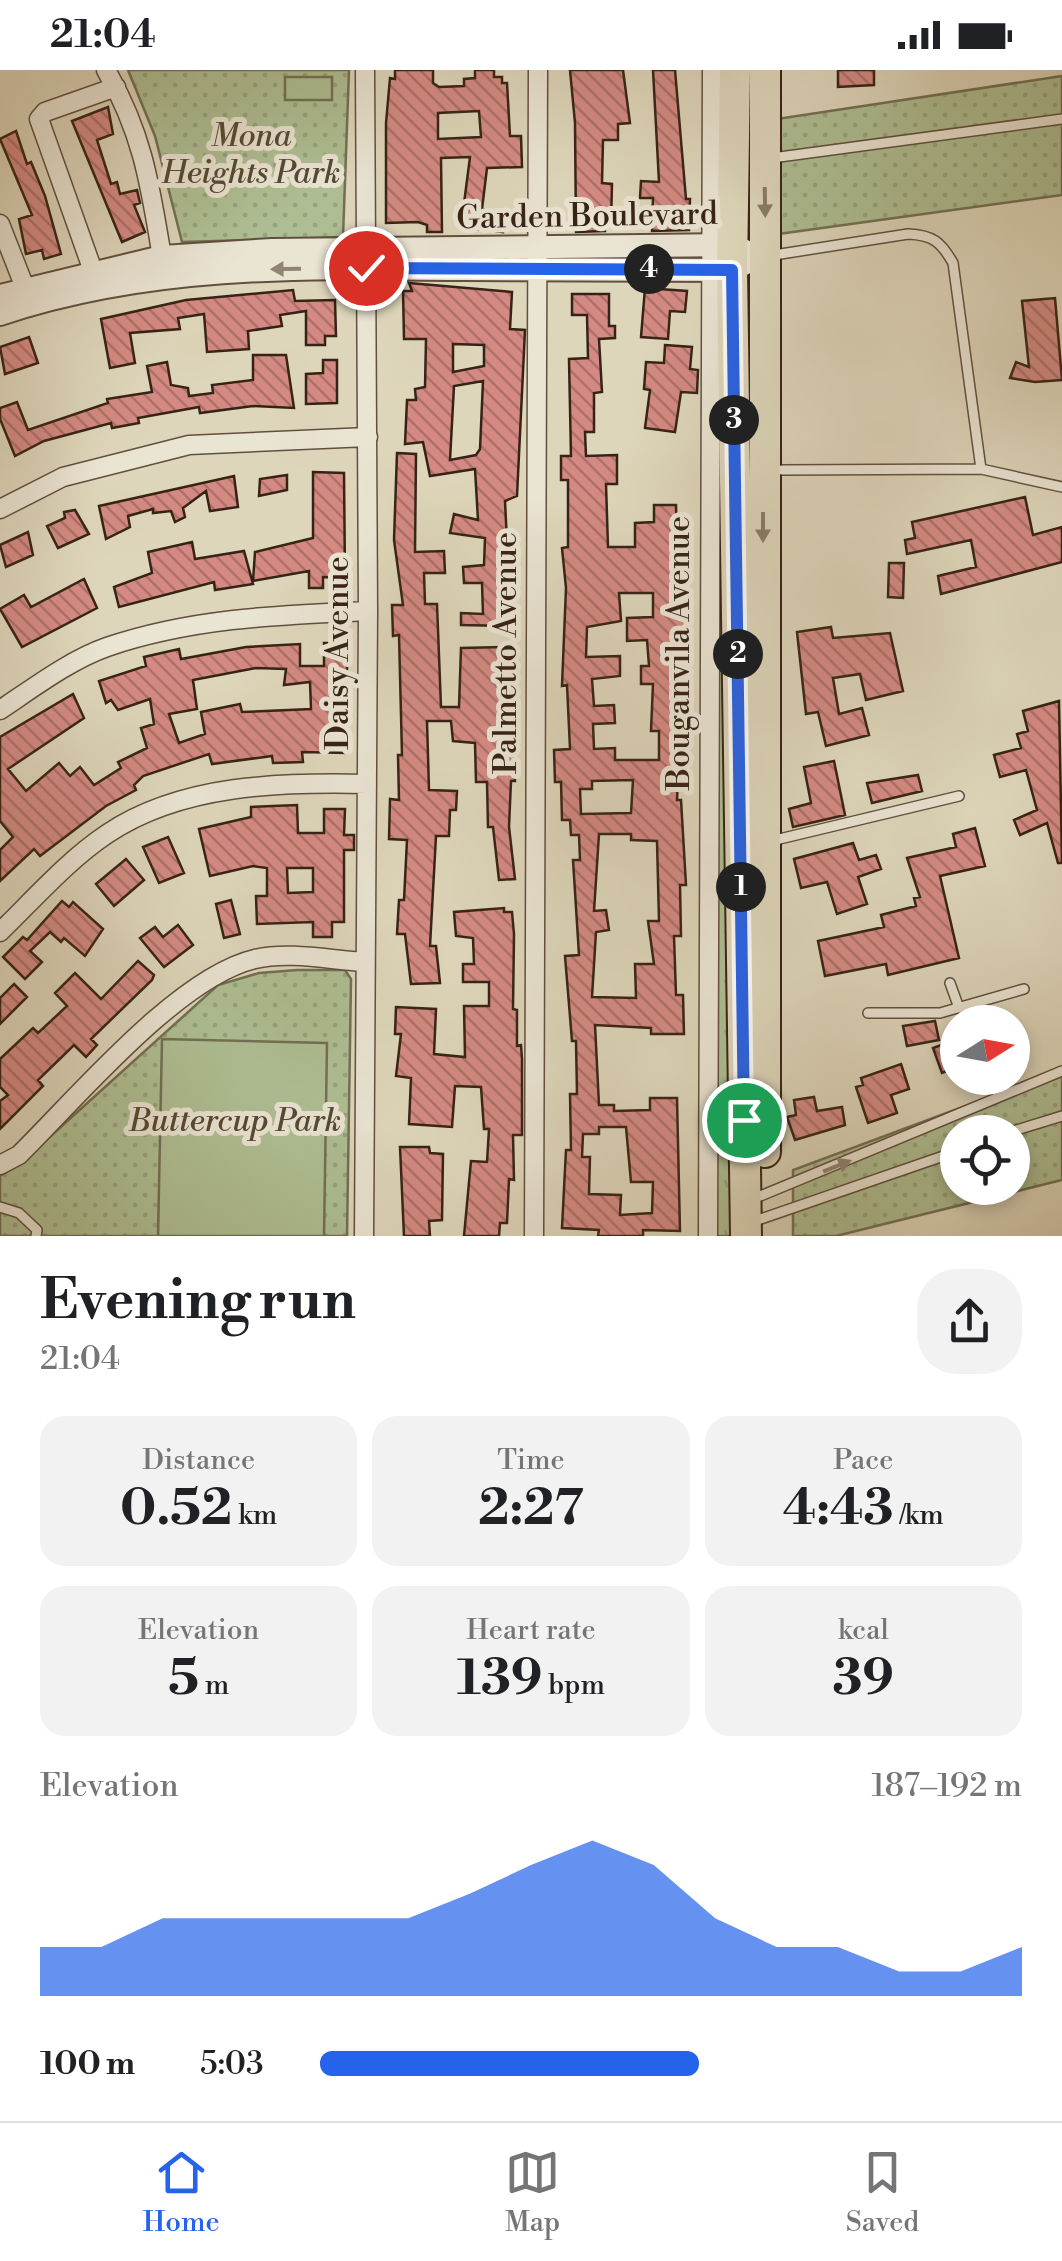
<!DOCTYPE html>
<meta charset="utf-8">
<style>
:root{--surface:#fff;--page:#f2f2f2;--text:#202124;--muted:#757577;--line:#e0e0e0;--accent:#2563eb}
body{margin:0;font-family:"Libre Bodoni",serif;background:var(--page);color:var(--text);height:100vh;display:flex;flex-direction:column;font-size:38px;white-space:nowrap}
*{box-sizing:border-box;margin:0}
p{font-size:32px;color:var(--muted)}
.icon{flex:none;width:55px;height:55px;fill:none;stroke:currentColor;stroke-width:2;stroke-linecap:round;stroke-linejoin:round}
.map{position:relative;height:1166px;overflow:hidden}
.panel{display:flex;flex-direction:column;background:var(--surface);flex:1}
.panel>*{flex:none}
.needle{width:65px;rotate:79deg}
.fabs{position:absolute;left:940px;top:935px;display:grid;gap:20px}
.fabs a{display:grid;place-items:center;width:90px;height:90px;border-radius:50%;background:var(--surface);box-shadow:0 5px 15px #0003;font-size:50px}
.pin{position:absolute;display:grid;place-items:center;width:85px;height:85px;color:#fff;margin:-42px;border:5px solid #fff;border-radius:50%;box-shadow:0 2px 10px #0007}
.km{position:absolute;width:50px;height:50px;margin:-25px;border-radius:50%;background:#222;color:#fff;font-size:28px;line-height:50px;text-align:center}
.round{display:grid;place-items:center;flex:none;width:105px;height:105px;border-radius:40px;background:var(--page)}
.headline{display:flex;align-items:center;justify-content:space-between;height:170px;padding:0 40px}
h1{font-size:55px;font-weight:700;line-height:75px}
.metrics{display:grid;grid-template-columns:repeat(3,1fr);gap:15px;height:170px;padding:10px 40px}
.metrics div{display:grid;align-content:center;border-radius:25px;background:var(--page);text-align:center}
.metrics b{font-size:50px;font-weight:700}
.metrics small{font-size:28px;font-weight:400}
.metrics p{font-size:28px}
.chart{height:280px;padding:20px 40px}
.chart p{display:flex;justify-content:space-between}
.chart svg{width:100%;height:180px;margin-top:10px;fill:var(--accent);opacity:.7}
ul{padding:0 40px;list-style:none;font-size:32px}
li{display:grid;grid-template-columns:160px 120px 1fr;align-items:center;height:75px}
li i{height:25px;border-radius:12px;background:var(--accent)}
.status{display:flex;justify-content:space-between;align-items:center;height:70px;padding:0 50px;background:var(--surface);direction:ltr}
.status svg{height:28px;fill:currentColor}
.dock{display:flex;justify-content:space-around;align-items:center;height:140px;border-top:2px solid var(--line);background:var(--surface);font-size:28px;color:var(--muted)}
.dock a{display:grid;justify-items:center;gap:5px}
.dock .selected{color:var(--accent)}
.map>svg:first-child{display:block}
.grass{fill:url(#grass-tufts);stroke:#727054;stroke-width:2.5}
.park{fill:url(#park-dots);stroke:#727054;stroke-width:2.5;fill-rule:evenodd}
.pitch{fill:#aebe93;stroke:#727054;stroke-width:2.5}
.building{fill:url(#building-back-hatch);stroke:#372315;stroke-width:2.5;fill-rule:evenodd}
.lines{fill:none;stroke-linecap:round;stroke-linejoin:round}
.service-casing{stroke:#61503e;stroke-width:12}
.minor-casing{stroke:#61503e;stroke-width:21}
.tertiary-casing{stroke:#61503e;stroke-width:26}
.primary-casing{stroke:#372315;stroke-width:34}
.service{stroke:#eae4d3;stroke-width:9}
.minor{stroke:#eae4d3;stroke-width:18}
.tertiary{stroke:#eae4d3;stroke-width:22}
.primary{stroke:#ded6bb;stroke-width:30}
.oneway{fill:#8a7c68}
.oneway2{fill:#908474}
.route-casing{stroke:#fff;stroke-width:20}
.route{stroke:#2563eb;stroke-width:12}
.labels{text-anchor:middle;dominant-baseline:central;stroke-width:10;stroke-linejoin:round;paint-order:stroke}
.park-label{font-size:32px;font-style:italic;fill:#554a34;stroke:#eae4d3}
.street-label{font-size:32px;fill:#372315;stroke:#eae4d3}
</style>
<div class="status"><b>21:04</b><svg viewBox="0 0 49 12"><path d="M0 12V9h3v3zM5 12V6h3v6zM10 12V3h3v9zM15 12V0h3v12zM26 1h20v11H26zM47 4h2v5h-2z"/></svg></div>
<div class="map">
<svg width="1062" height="1166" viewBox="0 0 1062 1166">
<defs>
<pattern id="grass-tufts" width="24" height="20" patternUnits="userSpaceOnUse" patternTransform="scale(2.5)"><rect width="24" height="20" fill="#aebe93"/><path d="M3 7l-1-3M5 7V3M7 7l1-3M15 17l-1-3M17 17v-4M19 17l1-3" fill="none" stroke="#96a37e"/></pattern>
<pattern id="park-dots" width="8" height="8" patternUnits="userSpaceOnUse" patternTransform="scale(2.5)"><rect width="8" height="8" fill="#aebe93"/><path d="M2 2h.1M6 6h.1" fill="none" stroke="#96a37e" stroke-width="1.8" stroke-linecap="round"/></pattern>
<pattern id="building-back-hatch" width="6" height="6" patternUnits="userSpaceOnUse" patternTransform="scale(2.5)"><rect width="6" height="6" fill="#d48a83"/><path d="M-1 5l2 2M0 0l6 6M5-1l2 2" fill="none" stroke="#ad706a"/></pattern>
</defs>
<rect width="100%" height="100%" fill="#ded6bb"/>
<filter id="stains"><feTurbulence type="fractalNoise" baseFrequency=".002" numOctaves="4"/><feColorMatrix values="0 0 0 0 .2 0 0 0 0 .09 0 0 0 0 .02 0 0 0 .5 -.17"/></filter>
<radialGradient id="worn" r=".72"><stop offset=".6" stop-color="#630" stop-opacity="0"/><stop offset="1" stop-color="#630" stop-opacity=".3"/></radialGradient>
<path class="grass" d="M 718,214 L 731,1166 L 716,1166 Z"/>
<path class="park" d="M 128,0 L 349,0 L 343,167 L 182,172 L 155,66 Z
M 1062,6 L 1062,125 L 771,165 L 770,50 Z
M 297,900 L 345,900 L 351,909 L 347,1166 L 0,1166 L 0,1106 L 22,1092 L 218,915 L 259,903 Z
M 1062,1000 L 1062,1110 L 836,1166 L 793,1166 L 793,1100 ZM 958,1062 L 1012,1062 L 1012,1118 L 958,1118 Z"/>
<path class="pitch" d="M 285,7 L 332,7 L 332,30 L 285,30 Z
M 162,969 L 327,973 L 324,1166 L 158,1166 Z"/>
<path class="building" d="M 395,0 L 433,0 L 433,13 L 439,17 L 464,16 L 464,9 L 475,8 L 475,0 L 494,0 L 494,7 L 502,7 L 502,13 L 507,13 L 510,66 L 521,66 L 522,97 L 487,98 L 482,139 L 505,142 L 503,162 L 461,157 L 470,87 L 441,88 L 442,162 L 427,162 L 427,155 L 418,152 L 386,153 L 386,53 L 390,8 L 395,9 ZM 479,41 L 481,67 L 438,69 L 438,43 Z
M 570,0 L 623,0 L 630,53 L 618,54 L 618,70 L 603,70 L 602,113 L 612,114 L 611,153 L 605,153 L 605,161 L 576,162 L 575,53 Z
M 653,0 L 675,0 L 686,129 L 690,129 L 689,160 L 652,161 L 653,128 L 640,128 L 641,111 L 659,112 Z
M 838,0 L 874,0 L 874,15 L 838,17 Z
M 108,37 L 113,64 L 97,70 L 111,114 L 117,112 L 120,124 L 137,120 L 140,133 L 134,135 L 145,162 L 122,172 L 72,51 Z
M 16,61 L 27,94 L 31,92 L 45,126 L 61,184 L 44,189 L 42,180 L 26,184 L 19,149 L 32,145 L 0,69 Z
M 409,213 L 512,222 L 510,259 L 525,260 L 517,426 L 505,431 L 511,556 L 461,555 L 461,543 L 483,544 L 482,513 L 464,513 L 463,497 L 484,495 L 485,468 L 450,463 L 454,444 L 478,450 L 475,399 L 430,406 L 423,372 L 405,374 L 407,330 L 416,330 L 415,319 L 425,317 L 426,269 L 404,269 L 403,221 L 412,221 ZM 453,274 L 484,275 L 484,296 L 453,302 ZM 483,311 L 480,379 L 476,385 L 450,390 L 454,316 Z
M 645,218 L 687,221 L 685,242 L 670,241 L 668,269 L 641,267 Z
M 293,220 L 295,231 L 335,230 L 336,266 L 325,266 L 325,275 L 306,275 L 306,241 L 280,245 L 282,256 L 248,261 L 249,279 L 207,282 L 204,244 L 178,248 L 180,259 L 130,263 L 135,293 L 110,298 L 101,249 L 186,230 Z
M 572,224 L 609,224 L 609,256 L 615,256 L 615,268 L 599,269 L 602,322 L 594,323 L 594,362 L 585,362 L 586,386 L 617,385 L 617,414 L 606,414 L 608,477 L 635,477 L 635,453 L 654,452 L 654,435 L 676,435 L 677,481 L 688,481 L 677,730 L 681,730 L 686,815 L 680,815 L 681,866 L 674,866 L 676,925 L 683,925 L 684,964 L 651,964 L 651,958 L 595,955 L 599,1035 L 614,1035 L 614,1041 L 650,1040 L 650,1028 L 677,1028 L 680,1161 L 643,1160 L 643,1166 L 598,1166 L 599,1160 L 562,1158 L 566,1080 L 571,1080 L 570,1024 L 577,1024 L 576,971 L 572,971 L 565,886 L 579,885 L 573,790 L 580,790 L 579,765 L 571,765 L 570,750 L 562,750 L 561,712 L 555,712 L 554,680 L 570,679 L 567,615 L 562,616 L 566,518 L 562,478 L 568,477 L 568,410 L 561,410 L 561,386 L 571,386 L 569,289 L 588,288 L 587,245 L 572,245 ZM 619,523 L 653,523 L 653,547 L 627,548 L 627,571 L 647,570 L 649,596 L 641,596 L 641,614 L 653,614 L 651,661 L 659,661 L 659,690 L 615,690 L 615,678 L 594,679 L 593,654 L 615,653 L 614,635 L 594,636 L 592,609 L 620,606 L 620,586 L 586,587 L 587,557 L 621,551 ZM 633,710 L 631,743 L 581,744 L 580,719 L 592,719 L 592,711 ZM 599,764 L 631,764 L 631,770 L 657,771 L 659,851 L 648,851 L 654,894 L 635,894 L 636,928 L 592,927 L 596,862 L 609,860 L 606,840 L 594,841 ZM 599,1057 L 626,1057 L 631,1112 L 653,1112 L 652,1143 L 620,1145 L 621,1125 L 589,1124 L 590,1087 L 582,1087 L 583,1064 L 599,1064 Z
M 1055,228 L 1062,310 L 1035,312 L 1010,308 L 1016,292 L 1029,297 L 1022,231 Z
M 29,267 L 38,293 L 5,304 L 0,277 Z
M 665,275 L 692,277 L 690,299 L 698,300 L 697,323 L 681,322 L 675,362 L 645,358 L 650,320 L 644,319 L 646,292 L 664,293 Z
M 253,285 L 286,285 L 294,338 L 253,336 L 200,343 L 199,337 L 138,348 L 139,353 L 112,358 L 111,353 L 44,371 L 15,386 L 0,349 L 0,338 L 17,332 L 28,360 L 108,333 L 107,329 L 152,322 L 147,296 L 167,292 L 171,315 L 188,318 L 189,326 L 213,323 L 212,315 L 253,310 Z
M 323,290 L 337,290 L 337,333 L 306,334 L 306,304 L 323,303 Z
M 397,383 L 416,384 L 415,482 L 444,481 L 445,503 L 424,503 L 425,534 L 437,534 L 441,637 L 459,637 L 461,578 L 503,577 L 505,628 L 518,628 L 517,653 L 511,653 L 515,711 L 511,711 L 509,757 L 515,809 L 499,810 L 493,757 L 488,757 L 487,712 L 476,712 L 475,673 L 453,671 L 451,651 L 427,651 L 429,720 L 457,721 L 456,740 L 450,740 L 449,766 L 436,766 L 430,876 L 436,876 L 440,913 L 411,914 L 405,864 L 397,864 L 399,830 L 404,830 L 407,770 L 389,769 L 390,729 L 399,730 L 398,685 L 402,685 L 399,565 L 393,566 L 392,535 L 403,535 L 394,470 Z
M 313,402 L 344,403 L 345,508 L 323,507 L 323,518 L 309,518 L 309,501 L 253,511 L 255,482 L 313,468 Z
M 287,405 L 287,420 L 259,426 L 260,409 Z
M 234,406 L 238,437 L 210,441 L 206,421 L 183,438 L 185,447 L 175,452 L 171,441 L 153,443 L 153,439 L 128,446 L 130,457 L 106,469 L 99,436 Z
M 1025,427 L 1033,465 L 1062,457 L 1062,492 L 941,524 L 938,506 L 976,497 L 971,470 L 907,484 L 905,470 L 915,468 L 912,452 Z
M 75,440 L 89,464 L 58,478 L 47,456 L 65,448 L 64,442 Z
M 28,462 L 33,485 L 6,497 L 0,475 Z
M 192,472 L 195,489 L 244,481 L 253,514 L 215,520 L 214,512 L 119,537 L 114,517 L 152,503 L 148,482 Z
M 889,493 L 904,493 L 903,528 L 888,527 Z
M 84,509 L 97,538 L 22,577 L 0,539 L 24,525 L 31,537 Z
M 831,557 L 833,568 L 890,563 L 903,621 L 866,630 L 860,604 L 833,608 L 839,644 L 862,638 L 869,665 L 826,676 L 818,642 L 806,644 L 797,562 Z
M 324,573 L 347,573 L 347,683 L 302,682 L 303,692 L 273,693 L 272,686 L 212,694 L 209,684 L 143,706 L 134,715 L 136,720 L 106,736 L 40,786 L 34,779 L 0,811 L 0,780 L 13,767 L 0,751 L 0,667 L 73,624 L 84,648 L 8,699 L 26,721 L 59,693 L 70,706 L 80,697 L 94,715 L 121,698 L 118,692 L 147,678 L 141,658 L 154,654 L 150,629 L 118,640 L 111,630 L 106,633 L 99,611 L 146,596 L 144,587 L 179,579 L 181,589 L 246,577 L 300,574 L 300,596 L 324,596 ZM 256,598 L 286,599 L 284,615 L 310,612 L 311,639 L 242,642 L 240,634 L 201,642 L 205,664 L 179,673 L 169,644 L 197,639 L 193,610 Z
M 1059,631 L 1062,793 L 1058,793 L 1047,753 L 1020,765 L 1014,750 L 1037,740 L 1026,700 L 1000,707 L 994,685 L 1021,678 L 1017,664 L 1028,661 L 1023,641 Z
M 834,691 L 845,745 L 793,757 L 789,739 L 811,733 L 804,697 Z
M 918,705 L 922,721 L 872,733 L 867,713 Z
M 297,735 L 298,763 L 324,763 L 324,739 L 345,739 L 344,765 L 354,765 L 354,780 L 344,780 L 344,852 L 332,852 L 332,867 L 313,867 L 313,852 L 257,854 L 256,826 L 267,826 L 267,798 L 253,796 L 210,806 L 199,759 L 251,747 L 251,737 ZM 287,798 L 313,798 L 313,822 L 288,823 Z
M 975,758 L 985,796 L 940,806 L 959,888 L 888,905 L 886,894 L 825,906 L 818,871 L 884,857 L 881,845 L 916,836 L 914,828 L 920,827 L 907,788 L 956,777 L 953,764 Z
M 168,767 L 184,803 L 159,813 L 143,777 Z
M 853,773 L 859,790 L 876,785 L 881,799 L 858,807 L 867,834 L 837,844 L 827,812 L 801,818 L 794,789 Z
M 126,789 L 144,810 L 114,836 L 96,814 Z
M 231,830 L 240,864 L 224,868 L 216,834 Z
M 62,831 L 69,837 L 73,832 L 103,859 L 85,886 L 64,868 L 61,872 L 50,862 L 30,881 L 42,892 L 25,909 L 3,887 L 23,867 L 27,870 Z
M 504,838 L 504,842 L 512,842 L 514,864 L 513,939 L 517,940 L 517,976 L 521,975 L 522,989 L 522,1065 L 513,1065 L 514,1110 L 509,1109 L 507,1153 L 500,1153 L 499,1166 L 464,1166 L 471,1091 L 487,1092 L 489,1059 L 484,1059 L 481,1017 L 455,1016 L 452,1057 L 409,1054 L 411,1008 L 396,1006 L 401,964 L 395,964 L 396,937 L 436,939 L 434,984 L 465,987 L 464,936 L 489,936 L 489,912 L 463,912 L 463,894 L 474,894 L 473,868 L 456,866 L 454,842 Z
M 178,855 L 193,875 L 164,897 L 140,868 L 155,857 L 163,867 Z
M 138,891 L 154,905 L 152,910 L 91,969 L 97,975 L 86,987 L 74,975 L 38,1010 L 43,1016 L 0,1059 L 0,1031 L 8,1025 L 0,1017 L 0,989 L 33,958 L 38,963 L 67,936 L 55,923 L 75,903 L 101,929 Z
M 14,914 L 27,927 L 0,954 L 0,928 Z
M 935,951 L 939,970 L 907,976 L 903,956 Z
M 958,969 L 958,997 L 942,1003 L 933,978 Z
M 901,994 L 909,1019 L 891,1025 L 897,1043 L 868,1053 L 856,1017 L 863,1015 L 861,1008 Z
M 814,1027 L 817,1041 L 842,1037 L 845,1055 L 795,1070 L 787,1047 L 796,1045 L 794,1030 Z
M 400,1077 L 429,1077 L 430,1083 L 443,1084 L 442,1150 L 429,1151 L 430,1166 L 404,1166 Z"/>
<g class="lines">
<g class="service-casing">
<path id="service" d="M 772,88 L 1062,49
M 768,186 L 908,164 C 933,165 941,172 953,193 L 981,399
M 782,400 L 981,399 L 1062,417
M 771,771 L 959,726
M 950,913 L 959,938
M 868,943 L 940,943 L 1024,919
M 1010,1062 L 1062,1046
M 753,1129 L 1062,1001
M 0,1137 L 19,1143 L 37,1160 L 36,1166
M 752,1152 L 958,1081"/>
</g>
<g class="minor-casing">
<path id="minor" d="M 106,0 C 143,64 150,115 162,187
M 0,154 L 29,228
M 93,201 L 39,49 L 45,42 L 116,17
M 0,439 L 63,407 L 189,375 L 368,367
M 0,640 C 33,618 70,590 107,577 C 192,548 280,545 368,541
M 0,862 C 34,829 68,790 107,764 C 181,714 281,712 367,714
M 0,1095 L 19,1085 C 77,1028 178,907 255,889 C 289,881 330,890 364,892
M 364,1166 L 368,541 L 365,0
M 534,1166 L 538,0
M 708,1166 L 712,0"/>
</g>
<g class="tertiary-casing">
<path id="tertiary" d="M 0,226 L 162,187 L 272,180 L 732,175 L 745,181
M 0,244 C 149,194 303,197 458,199 C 549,200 640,199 732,200 L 744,194"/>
</g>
<g class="primary-casing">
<path id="primary" d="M 735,0 L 732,200 L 746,1166
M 765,1082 L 765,0"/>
</g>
<use href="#service" class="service"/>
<use href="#minor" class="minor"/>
<use href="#tertiary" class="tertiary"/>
<use href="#primary" class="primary"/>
</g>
<defs><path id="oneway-solid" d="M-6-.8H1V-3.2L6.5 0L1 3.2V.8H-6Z" transform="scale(2.5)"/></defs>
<g class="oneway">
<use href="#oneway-solid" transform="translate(765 132) rotate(89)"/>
<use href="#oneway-solid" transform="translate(763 457) rotate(90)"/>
</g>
<g class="oneway2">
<use href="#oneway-solid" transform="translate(286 199) rotate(179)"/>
<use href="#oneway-solid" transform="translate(837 1096) rotate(-22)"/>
</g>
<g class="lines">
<g class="route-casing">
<path id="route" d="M 366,198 L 732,200 L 744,1050"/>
</g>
<use href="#route" class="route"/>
</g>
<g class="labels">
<g class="park-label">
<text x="251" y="66">Mona<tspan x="251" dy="37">Heights Park</tspan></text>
<text x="235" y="1051">Buttercup Park</text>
</g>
<g class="street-label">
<text transform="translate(587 146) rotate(-1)">Garden Boulevard</text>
<text transform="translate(338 583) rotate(-90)">Daisy Avenue</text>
<text transform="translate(506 583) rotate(-90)">Palmetto Avenue</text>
<text transform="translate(679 583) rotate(-90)">Bouganvila Avenue</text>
</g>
</g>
<rect width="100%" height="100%" filter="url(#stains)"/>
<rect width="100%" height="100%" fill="url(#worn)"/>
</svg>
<div class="fabs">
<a><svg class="needle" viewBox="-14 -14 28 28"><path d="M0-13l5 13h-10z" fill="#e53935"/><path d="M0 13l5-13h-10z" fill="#757577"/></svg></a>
<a><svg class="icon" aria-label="locate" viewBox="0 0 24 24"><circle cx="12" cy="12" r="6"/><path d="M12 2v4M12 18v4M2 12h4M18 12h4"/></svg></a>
</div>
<div class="pin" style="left:744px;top:1050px;background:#1e9e55"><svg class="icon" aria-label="arrive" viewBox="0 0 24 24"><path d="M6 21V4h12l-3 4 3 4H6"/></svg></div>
<div class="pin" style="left:366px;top:198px;background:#d93025"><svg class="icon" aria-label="check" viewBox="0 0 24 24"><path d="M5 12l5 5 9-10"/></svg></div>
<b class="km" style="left:741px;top:817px">1</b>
<b class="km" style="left:738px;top:584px">2</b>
<b class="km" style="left:734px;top:350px">3</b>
<b class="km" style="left:649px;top:199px">4</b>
</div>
<section class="panel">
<div class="headline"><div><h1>Evening run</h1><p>21:04</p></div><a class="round"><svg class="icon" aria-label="share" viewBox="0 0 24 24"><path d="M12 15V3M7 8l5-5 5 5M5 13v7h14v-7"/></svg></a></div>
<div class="metrics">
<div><p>Distance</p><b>0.52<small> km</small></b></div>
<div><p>Time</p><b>2:27</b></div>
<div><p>Pace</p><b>4:43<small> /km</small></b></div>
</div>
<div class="metrics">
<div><p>Elevation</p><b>5<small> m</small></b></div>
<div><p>Heart rate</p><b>139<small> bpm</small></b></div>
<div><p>kcal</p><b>39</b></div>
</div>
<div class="chart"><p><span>Elevation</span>187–192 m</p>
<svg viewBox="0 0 160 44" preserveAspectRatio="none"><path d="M0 44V32L10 32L20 25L30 25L40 25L50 25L60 25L70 19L80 12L90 6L100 12L110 25L120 32L130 32L140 38L150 38L160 32V44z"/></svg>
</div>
<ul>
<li><b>100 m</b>5:03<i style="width:54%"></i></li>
</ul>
</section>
<nav class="dock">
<a class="selected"><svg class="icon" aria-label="home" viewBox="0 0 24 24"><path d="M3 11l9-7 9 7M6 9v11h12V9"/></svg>Home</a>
<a><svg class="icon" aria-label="map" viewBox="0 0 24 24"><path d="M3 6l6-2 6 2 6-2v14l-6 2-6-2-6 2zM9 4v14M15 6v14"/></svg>Map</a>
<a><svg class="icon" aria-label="saved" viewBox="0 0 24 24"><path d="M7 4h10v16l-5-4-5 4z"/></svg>Saved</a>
</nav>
